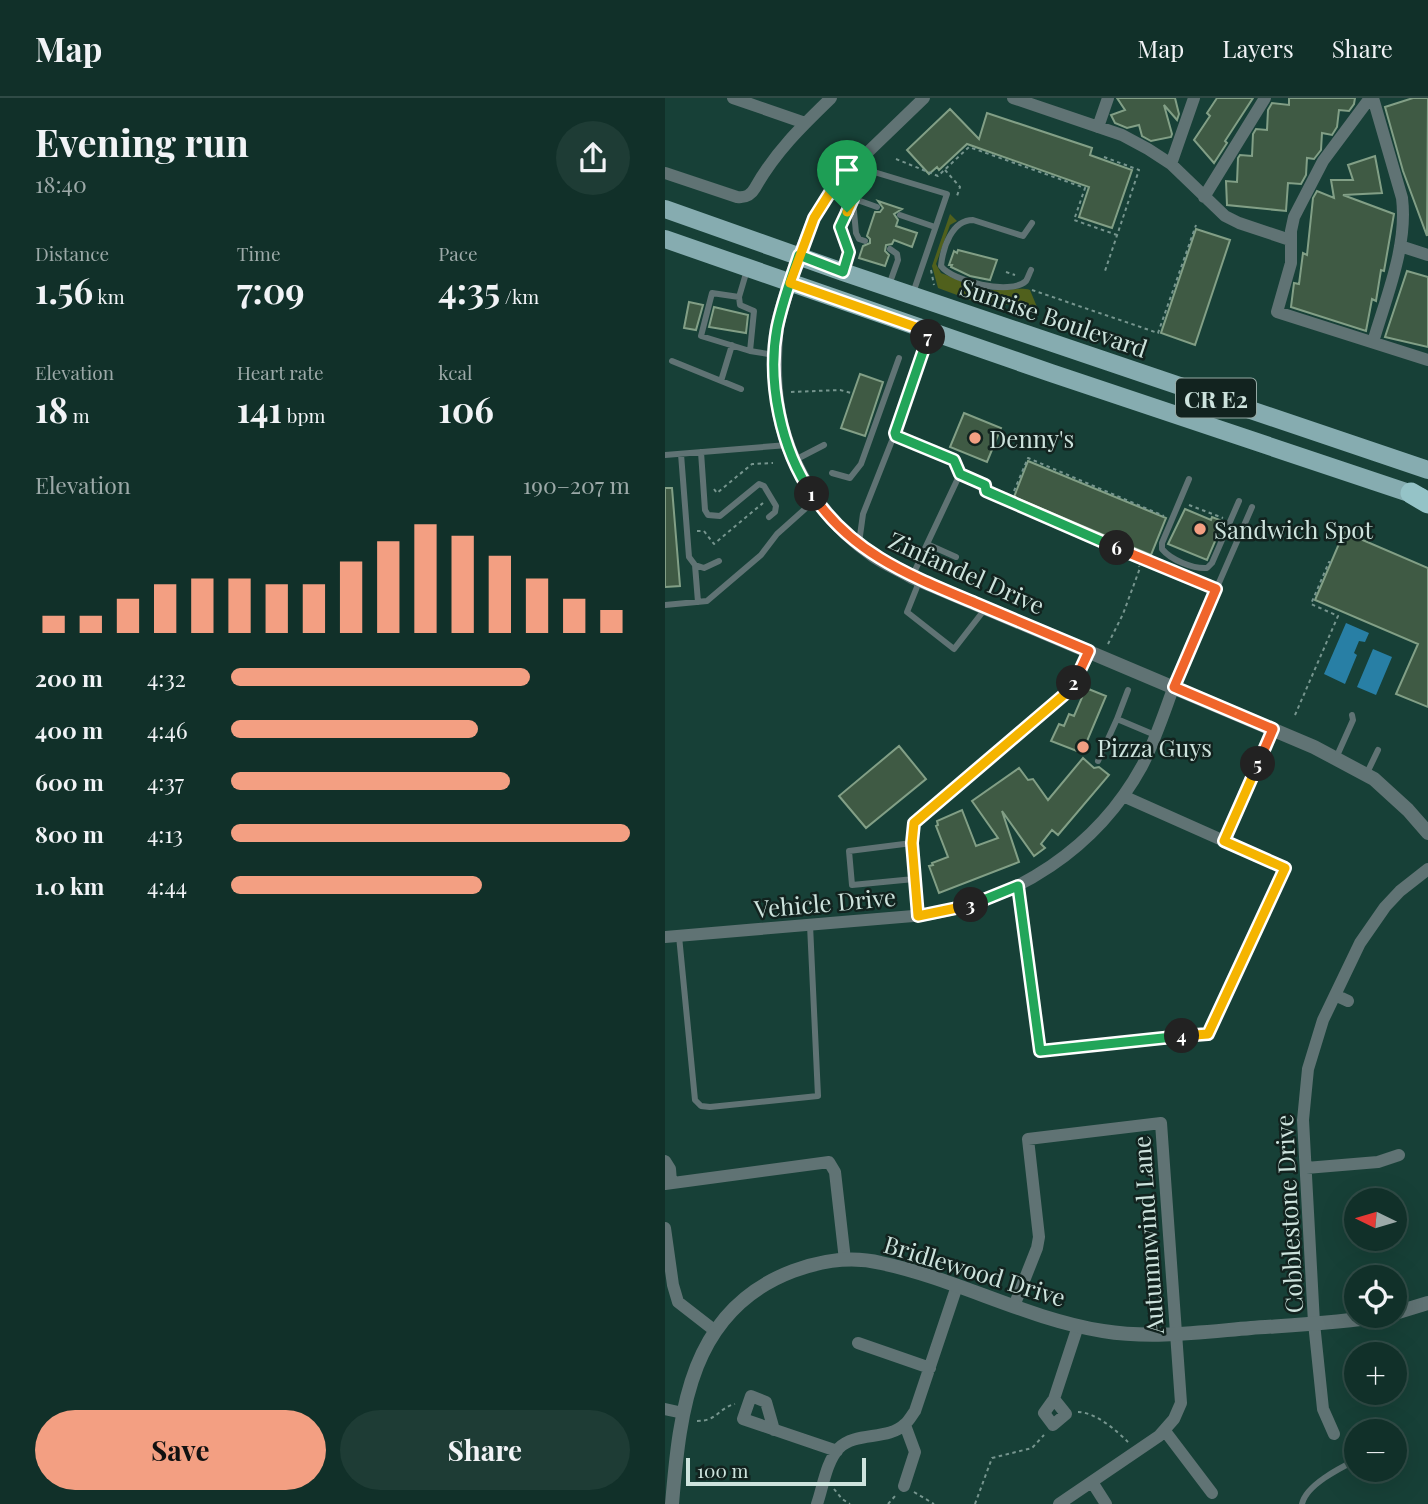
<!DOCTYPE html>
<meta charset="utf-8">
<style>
:root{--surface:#113029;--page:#1e3c35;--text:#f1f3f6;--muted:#9ca9a8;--line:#304b46;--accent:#f39f82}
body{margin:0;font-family:"Playfair Display",serif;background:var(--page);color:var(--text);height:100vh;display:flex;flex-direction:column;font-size:26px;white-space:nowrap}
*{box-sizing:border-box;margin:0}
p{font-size:23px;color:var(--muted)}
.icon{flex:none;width:38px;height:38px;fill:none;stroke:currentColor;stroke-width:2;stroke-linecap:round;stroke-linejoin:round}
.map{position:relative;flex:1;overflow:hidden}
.side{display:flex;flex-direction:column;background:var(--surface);width:665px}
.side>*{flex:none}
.needle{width:46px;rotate:275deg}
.tools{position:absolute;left:679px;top:1090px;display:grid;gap:14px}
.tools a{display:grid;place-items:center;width:63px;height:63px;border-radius:50%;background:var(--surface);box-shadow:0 7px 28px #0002,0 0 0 2px var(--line);font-size:35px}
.scale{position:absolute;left:21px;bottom:18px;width:180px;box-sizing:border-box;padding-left:7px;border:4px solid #cde3dd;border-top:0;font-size:19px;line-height:24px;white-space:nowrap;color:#cde3dd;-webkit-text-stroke:5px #12231f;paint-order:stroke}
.pin{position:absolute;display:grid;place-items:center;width:60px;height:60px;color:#fff;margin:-72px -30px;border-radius:50% 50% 50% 0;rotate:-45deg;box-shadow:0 0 7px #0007}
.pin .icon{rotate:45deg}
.km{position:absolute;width:35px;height:35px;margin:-18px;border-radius:50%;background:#222;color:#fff;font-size:19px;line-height:35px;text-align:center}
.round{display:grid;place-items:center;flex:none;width:74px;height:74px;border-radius:37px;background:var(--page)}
.overview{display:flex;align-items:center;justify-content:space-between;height:119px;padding:0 35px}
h1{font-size:38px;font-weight:700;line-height:52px}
.figures{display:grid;grid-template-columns:repeat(3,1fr);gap:10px;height:119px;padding:7px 35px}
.figures div{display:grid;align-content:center}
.figures b{font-size:35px;font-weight:700}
.figures small{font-size:19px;font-weight:400}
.figures p{font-size:19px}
.chart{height:196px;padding:14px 35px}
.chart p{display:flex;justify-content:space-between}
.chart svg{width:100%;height:126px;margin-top:7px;stroke:var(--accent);stroke-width:6}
.cta{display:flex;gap:14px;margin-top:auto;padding:14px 35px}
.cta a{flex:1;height:80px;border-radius:42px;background:var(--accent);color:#111;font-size:28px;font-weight:700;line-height:80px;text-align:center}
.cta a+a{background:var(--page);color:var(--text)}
ul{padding:0 35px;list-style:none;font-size:23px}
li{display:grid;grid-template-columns:112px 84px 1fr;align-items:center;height:52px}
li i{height:18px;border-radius:9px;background:var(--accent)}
header{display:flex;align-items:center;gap:42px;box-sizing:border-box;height:98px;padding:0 35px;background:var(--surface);border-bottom:2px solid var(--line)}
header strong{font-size:33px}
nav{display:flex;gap:38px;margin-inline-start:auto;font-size:24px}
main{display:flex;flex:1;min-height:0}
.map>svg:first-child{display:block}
.green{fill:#50601c}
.water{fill:#287fa5}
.building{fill:#3f5a44;stroke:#829f86;stroke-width:2}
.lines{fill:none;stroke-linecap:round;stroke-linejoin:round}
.path{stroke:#76958e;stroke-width:2;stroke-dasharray:3.5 3.5;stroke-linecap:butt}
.service{stroke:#607374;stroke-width:6}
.minor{stroke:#607374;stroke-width:12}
.tertiary{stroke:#607374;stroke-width:14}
.primary{stroke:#86acb0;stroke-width:18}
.motorway{stroke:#95c3c7;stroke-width:21}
.split-1-casing{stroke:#fff;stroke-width:14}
.split-2-casing{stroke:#fff;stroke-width:14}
.split-3-casing{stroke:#fff;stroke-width:14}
.split-4-casing{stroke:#fff;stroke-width:14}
.split-5-casing{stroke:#fff;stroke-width:14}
.split-6-casing{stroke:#fff;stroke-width:14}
.split-7-casing{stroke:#fff;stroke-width:14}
.split-8-casing{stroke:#fff;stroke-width:14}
.split-1{stroke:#22a559;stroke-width:9}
.split-2{stroke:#f0652b;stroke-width:9}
.split-3{stroke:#f5b400;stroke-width:9}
.split-4{stroke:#22a559;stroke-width:9}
.split-5{stroke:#f5b400;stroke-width:9}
.split-6{stroke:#f0652b;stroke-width:9}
.split-7{stroke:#22a559;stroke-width:9}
.split-8{stroke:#f5b400;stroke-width:9}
.poi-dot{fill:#f39f82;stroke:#12231f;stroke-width:2.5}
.labels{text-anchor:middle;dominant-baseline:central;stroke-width:5;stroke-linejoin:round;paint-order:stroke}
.shield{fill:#12231f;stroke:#95a9a4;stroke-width:2}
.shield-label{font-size:23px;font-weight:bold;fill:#cde3dd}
.street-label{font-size:24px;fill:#cde3dd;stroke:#12231f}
.poi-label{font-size:24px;fill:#cde3dd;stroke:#12231f;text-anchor:start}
</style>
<header>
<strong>Map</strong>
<nav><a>Map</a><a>Layers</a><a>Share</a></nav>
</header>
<main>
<section class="side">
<div class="overview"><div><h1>Evening run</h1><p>18:40</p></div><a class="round"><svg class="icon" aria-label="share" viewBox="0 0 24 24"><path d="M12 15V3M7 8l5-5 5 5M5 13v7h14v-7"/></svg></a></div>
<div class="figures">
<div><p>Distance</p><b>1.56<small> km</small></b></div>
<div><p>Time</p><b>7:09</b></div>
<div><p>Pace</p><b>4:35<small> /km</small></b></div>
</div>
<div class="figures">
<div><p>Elevation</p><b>18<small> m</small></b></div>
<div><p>Heart rate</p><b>141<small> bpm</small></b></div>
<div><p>kcal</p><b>106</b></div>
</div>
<div class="chart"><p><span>Elevation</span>190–207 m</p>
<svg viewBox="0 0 160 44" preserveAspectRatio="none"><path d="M5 44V38M15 44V38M25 44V32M35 44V27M45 44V25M55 44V25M65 44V27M75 44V27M85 44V19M95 44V12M105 44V6M115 44V10M125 44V17M135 44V25M145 44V32M155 44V36"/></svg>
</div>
<ul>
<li><b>200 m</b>4:32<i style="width:75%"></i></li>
<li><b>400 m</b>4:46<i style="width:62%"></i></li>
<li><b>600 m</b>4:37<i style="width:70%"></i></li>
<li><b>800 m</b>4:13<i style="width:100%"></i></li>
<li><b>1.0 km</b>4:44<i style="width:63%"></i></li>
</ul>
<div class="cta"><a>Save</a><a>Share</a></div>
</section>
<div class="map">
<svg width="763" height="1406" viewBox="0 0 763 1406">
<rect width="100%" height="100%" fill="#174037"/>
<path class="green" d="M 285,116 L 292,123 L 285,127 L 271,166 L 276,175 C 291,181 309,190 325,192 C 337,193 356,189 365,192 L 372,209 L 311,204 L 273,190 L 267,168 Z"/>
<path class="water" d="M 681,525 L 704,535 L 700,544 L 694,543 L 689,555 L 692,557 L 680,586 L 659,576 Z
M 708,551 L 727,559 L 711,597 L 692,589 Z"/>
<path class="building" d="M 452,0 L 510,0 L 514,16 L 512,22 L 499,7 L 507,36 L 506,39 L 486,43 L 477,38 L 474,27 L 462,30 L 450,25 L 446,17 L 460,12 Z
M 552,0 L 588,0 L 560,43 L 562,45 L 549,65 L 529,42 L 545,18 L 542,15 Z
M 624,0 L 690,0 L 689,6 L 684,13 L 674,12 L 672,29 L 667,37 L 657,35 L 656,52 L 649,61 L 642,60 L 641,77 L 636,86 L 623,85 L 621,113 L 562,107 L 561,83 L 572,84 L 573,60 L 575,57 L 587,58 L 588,36 L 591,31 L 602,32 L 603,12 L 607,5 L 624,7 Z
M 748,0 L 763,0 L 762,138 L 738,73 L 720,9 Z
M 285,11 L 314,41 L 322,15 L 427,50 L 425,57 L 467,72 L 447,130 L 414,119 L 424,89 L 302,46 L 274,72 L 272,69 L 264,76 L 242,52 Z
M 710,58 L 717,95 L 678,97 L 729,116 L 719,173 L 716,172 L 711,203 L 707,201 L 701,233 L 626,209 L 629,185 L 634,186 L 638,155 L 642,157 L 648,100 L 652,93 L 669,100 L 666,82 L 688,82 L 683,67 Z
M 213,103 L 237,111 L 229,116 L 233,122 L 231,128 L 252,135 L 247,149 L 229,142 L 227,146 L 221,147 L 220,153 L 224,157 L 220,168 L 194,160 L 198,148 L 205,145 L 205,141 L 202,138 L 210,114 L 215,114 L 218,110 Z
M 531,131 L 565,142 L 530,247 L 496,235 Z
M 293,152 L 332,162 L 325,182 L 305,178 L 286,169 L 287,167 L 284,167 L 289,153 L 292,155 Z
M 742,173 L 763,179 L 763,249 L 720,239 Z
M 24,204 L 38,207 L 31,232 L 19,230 Z
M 49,209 L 83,217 L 81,235 L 44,229 Z
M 195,276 L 218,284 L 200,338 L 176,330 Z
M 299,315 L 336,330 L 322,364 L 285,349 Z
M 363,363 L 501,420 L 486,457 L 349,399 Z
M 0,390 L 7,390 L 15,488 L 0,489 Z
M 520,411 L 546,422 L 547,419 L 555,422 L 554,426 L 557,427 L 542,462 L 503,446 Z
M 679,434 L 763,470 L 763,609 L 731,596 L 753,546 L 650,502 Z
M 421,590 L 441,598 L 417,655 L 386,643 L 394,626 L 399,628 L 404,616 L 409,618 Z
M 234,648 L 261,681 L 201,730 L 174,698 Z
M 418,660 L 429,670 L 434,669 L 444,677 L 393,737 L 387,732 L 376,746 L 380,750 L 369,758 L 337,713 L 354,764 L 274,795 L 264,768 L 268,767 L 267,765 L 283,759 L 271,728 L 273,727 L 272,723 L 297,712 L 311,748 L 333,740 L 307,703 L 354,670 L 363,682 L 368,681 L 383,702 Z"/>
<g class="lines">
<path class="path" d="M 439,59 L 474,72 L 440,173
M 231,61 L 273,78 L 304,49 L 420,90 L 409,122 L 452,137
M 280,72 L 295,89 L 292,98
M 266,172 L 269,187
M 341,174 L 350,177
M 367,192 L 493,235 L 531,127
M 126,294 L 175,292 L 186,295
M 49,391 L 52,395 L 87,366 L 108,365
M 349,393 L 363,360 L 499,418
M 524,407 L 558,420
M 32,433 L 39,433 L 49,446 L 98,405
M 443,546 L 458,516 L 475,470 L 474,468
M 630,617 L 673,518 L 646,506 L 664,464 L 666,465
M 413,1314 C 430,1314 451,1332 463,1344
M 32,1323 C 53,1323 53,1310 70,1306
M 169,1391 L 177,1401 L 185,1406
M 249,1394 L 269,1406
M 223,1406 L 231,1397
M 310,1406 L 327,1360 L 367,1350 L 379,1337"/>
<path class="service" d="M 189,68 L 282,96 L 248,195
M 167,93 L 212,109
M 188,103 L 191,135 L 194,141 L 200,143
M 235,117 L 270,129
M 82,172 L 74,199 L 75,207 L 89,213 L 85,253
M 178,172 L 184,154 L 175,129 L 188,101
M 366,172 C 364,176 363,180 361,183 C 345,198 287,183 276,168 C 278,149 287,122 308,122 L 358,138 L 367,125
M 224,187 L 233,162 L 232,156 L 225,151
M 74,199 L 47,195 L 36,238 L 85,253 L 110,257
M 264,236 L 230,335 L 231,338 L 289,362 L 295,376 L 320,387 L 321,393 L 551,491
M 7,263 L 76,291
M 56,283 L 67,247
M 36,354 L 40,412 L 43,417 L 55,418 L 94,386 L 99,388 L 111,408 L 110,414 L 104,419
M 16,356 L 24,459 L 30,467 L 33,504
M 0,357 L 123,347
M 130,362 L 159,347
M 167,375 L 185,380 L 196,366 L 234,260
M 524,381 L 497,445 L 497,451 C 506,462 528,471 542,470 L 547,465 L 574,403
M 194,445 L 198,416 L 230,335
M 291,459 L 262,446 L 295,376
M 30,467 L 39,470 L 54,463
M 247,479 L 262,446
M 254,484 L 242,514 L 289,551 L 320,511
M 0,507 L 42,503 L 96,457 L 112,436 L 150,402
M 509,588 L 587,409
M 463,592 L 452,621 L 490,637
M 671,660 L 688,622 L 687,617
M 433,663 L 452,621
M 702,675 L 713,652
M 247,745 L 249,725 L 407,590 L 424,554
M 249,781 L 247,745 L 184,753 L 187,787 L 249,781 L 253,818
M 14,838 L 30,1002 L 36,1008 L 45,1009 L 153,998 L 145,827
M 637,1406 C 641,1387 675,1370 691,1362"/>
<path class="minor" d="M 68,0 L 140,25
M 348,0 L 457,37 L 483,51 L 506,66 L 560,118 L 574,125 L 625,142
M 705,0 L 658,63 L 629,119 L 626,133 L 626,165 L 612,214 L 763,262
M 433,29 L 443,0
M 506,66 L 529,0
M 0,75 L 72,99 C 81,100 86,97 90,90 C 110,54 137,28 166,0
M 539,99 L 600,0
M 735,148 L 763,157
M 134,157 L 149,119 L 176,80 L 259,0
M 708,244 C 721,199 743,148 737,100 L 708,0
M 559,743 L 608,631
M 353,788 L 375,953 L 543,936 L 620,770 L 458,698
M 0,839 L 260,817 C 351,803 432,750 477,668 C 490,643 499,615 509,588
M 670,897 L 683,903
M 0,1063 L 5,1071 L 6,1084
M 641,1070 L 713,1064 L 734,1057
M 0,1086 L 164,1064 L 170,1074 L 180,1162
M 0,1130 L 8,1187 L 13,1204 L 49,1232
M 349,1208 L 372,1150 L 374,1139 L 363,1041 L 496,1025 L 516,1305 L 509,1321 L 494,1338 L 394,1406
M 193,1245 L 265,1270
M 389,1301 L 401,1316 L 388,1327 L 379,1315 L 389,1301 L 413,1228
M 0,1311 L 18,1315
M 109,1332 L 101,1304 L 86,1298 L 78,1321 L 172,1353
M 500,1333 L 547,1395
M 669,1336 L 658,1311 L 649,1225 L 638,1022 L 643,971 L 658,922 L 695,845 L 720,809 L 735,793 L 763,771
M 427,1384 L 441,1406
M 239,1388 L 250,1354 L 240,1327
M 152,1406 C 158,1389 161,1364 174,1350 C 191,1333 223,1343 240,1326 C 244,1323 247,1317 250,1313 L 292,1188"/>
<path class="tertiary" d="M 134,157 C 126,181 117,205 112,229 C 110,243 110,258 110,272 C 110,347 147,415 209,458 C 221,466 235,472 247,479 L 649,649 L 709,681 L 743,712 L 763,735
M 730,1215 L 763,1205
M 7,1406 C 15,1311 25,1212 128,1173 C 155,1163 187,1158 216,1165 C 292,1181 362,1221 438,1233 C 487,1241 537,1234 586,1230 C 629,1227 674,1225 717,1218"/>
<path class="primary" d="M 0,111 L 178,174 L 763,372
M 0,141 L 386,275 L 756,399"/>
<path class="motorway" d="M 746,395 L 763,405"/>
</g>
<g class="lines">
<g class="split-1-casing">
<path id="split-1" d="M 147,396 C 116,351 102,284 112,230 C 117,205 126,181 134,157 L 178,174 L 184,154 L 175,129 L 182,114"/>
</g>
<g class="split-2-casing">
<path id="split-2" d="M 147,396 C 187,456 246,478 310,505 C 348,521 386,537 424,553 L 409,585"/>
</g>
<g class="split-3-casing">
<path id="split-3" d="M 306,807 L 253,818 L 247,745 L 249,725 L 407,590 L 409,585"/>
</g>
<g class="split-4-casing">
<path id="split-4" d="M 306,807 L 353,788 L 375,953 L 517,938"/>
</g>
<g class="split-5-casing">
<path id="split-5" d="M 517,938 L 543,936 L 620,770 L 559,743 L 593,666"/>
</g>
<g class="split-6-casing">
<path id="split-6" d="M 452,450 L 551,491 L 509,589 L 608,631 L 593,666"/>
</g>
<g class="split-7-casing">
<path id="split-7" d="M 263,239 L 230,335 L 231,338 L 289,362 L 295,376 L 320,387 L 321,393 L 452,450"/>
</g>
<g class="split-8-casing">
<path id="split-8" d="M 182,114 L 188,101 L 166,93 L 149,120 L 125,185 L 265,234 L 263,239"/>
</g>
<use href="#split-1" class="split-1"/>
<use href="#split-2" class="split-2"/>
<use href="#split-3" class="split-3"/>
<use href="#split-4" class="split-4"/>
<use href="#split-5" class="split-5"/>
<use href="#split-6" class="split-6"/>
<use href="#split-7" class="split-7"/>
<use href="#split-8" class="split-8"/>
</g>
<g class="poi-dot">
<circle cx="310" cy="340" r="7"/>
<circle cx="535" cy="431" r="7"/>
<circle cx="418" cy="649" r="7"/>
</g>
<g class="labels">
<rect class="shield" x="511" y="280.5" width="80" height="39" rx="5"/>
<g class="shield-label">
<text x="551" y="300">CR E2</text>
</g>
<g class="street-label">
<text transform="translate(389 219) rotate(19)">Sunrise Boulevard</text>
<text transform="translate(302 474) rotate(24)">Zinfandel Drive</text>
<text transform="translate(160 804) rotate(-5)">Vehicle Drive</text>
<text transform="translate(623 1116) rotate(-93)">Cobblestone Drive</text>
<text transform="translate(482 1137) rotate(-94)">Autumnwind Lane</text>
<text transform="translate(310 1172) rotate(17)">Bridlewood Drive</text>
</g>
<g class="poi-label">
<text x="324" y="340">Denny's</text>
<text x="549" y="431">Sandwich Spot</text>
<text x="432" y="649">Pizza Guys</text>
</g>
</g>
</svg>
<div class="tools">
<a><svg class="needle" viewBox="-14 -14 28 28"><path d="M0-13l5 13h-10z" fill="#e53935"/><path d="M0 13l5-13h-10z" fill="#9ca9a8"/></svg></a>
<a><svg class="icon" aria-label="locate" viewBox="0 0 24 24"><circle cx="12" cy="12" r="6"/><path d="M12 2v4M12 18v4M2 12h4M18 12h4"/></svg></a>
<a>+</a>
<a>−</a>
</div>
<div class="scale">100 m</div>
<div class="pin" style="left:182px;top:114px;background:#1e9e55"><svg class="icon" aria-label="arrive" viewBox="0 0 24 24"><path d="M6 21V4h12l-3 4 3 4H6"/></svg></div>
<b class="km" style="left:147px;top:396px">1</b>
<b class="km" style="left:409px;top:585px">2</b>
<b class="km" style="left:306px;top:807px">3</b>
<b class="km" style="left:517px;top:938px">4</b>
<b class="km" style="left:593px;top:666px">5</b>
<b class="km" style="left:452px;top:450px">6</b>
<b class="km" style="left:263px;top:239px">7</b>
</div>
</main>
